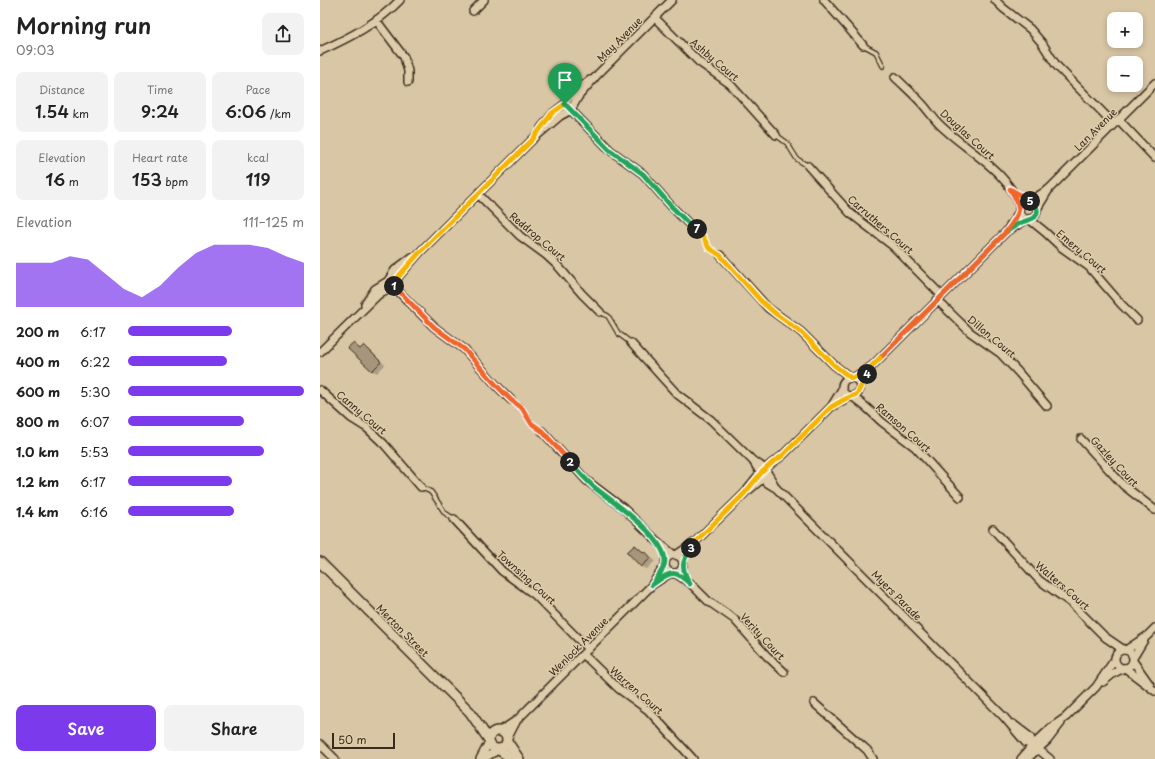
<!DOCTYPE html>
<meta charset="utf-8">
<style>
:root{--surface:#fff;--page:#f2f2f2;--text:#222;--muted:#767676;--accent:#7c3aed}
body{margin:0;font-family:"Playpen Sans",sans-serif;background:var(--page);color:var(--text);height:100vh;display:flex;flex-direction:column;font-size:15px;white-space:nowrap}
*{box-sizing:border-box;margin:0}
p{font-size:13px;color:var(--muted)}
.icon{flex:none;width:22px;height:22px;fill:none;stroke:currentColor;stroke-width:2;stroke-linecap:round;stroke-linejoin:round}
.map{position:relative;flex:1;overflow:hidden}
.panel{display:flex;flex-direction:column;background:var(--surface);width:320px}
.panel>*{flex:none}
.controls{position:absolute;left:787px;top:12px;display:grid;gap:8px}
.controls a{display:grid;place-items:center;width:36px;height:36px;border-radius:8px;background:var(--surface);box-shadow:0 2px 6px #0003;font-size:20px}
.scale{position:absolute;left:12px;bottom:10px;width:63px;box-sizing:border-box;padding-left:4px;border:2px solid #3b2a1e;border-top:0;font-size:11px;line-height:14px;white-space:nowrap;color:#3b2a1e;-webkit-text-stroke:3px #dfccaa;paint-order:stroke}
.pin{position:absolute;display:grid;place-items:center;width:34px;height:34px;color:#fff;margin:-41px -17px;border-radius:50% 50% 50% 0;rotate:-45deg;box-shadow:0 0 4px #0007}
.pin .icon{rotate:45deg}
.km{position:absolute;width:20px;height:20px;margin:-10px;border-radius:50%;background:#222;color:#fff;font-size:11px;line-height:20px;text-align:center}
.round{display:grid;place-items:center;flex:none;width:42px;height:42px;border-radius:8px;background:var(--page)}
.overview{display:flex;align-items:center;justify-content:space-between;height:68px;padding:0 16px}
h1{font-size:22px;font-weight:600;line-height:30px}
.stats{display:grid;grid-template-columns:repeat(3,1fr);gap:6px;height:68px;padding:4px 16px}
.stats div{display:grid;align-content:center;border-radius:8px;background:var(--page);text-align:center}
.stats b{font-size:17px;font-weight:600}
.stats small{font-size:11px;font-weight:400}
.stats p{font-size:11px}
.chart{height:112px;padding:8px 16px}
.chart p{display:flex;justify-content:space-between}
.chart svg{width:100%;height:72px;margin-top:4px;fill:var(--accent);opacity:.7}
.action{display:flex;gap:8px;margin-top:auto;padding:8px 16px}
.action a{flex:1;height:46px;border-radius:8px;background:var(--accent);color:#fff;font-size:16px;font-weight:600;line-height:46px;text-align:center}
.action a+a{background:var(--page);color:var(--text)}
ul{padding:0 16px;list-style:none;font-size:13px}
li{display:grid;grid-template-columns:64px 48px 1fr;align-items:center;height:30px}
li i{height:10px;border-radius:5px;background:var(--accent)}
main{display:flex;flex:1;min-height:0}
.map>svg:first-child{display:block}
.shadow{fill:#0003}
.building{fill:#a8967b;stroke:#3b2a1e}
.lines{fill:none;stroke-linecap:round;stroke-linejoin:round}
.service-casing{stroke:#3b2a1e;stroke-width:6}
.minor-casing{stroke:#3b2a1e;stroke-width:10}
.tertiary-casing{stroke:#3b2a1e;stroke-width:12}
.service{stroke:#dfccaa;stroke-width:3.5}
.minor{stroke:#dfccaa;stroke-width:7}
.tertiary{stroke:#dfccaa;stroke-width:9}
.split-1-casing{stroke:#fff;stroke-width:8}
.split-2-casing{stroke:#fff;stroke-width:8}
.split-3-casing{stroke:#fff;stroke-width:8}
.split-4-casing{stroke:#fff;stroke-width:8}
.split-5-casing{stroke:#fff;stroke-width:8}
.split-6-casing{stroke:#fff;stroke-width:8}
.split-7-casing{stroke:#fff;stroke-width:8}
.split-8-casing{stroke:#fff;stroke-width:8}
.split-1{stroke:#f5b400;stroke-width:5}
.split-2{stroke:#f0652b;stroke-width:5}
.split-3{stroke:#22a559;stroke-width:5}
.split-4{stroke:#f5b400;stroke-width:5}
.split-5{stroke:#22a559;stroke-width:5}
.split-6{stroke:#f0652b;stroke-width:5}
.split-7{stroke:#f5b400;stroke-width:5}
.split-8{stroke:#22a559;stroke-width:5}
.labels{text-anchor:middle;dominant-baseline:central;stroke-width:3;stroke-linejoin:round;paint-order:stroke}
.street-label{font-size:10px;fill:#3b2a1e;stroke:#dfccaa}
</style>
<main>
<section class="panel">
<div class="overview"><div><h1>Morning run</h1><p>09:03</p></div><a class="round"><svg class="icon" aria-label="share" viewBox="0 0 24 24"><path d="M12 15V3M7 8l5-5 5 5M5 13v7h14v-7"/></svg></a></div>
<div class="stats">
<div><p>Distance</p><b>1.54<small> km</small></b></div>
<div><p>Time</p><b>9:24</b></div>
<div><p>Pace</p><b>6:06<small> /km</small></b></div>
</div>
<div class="stats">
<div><p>Elevation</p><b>16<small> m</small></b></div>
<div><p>Heart rate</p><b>153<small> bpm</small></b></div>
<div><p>kcal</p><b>119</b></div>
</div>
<div class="chart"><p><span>Elevation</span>111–125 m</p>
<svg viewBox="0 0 160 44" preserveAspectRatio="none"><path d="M0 44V17L10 17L20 17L30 13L40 15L50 24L60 33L70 38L80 31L90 20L100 11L110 6L120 6L130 6L140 8L150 13L160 17V44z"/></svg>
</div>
<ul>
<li><b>200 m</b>6:17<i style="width:59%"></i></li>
<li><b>400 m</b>6:22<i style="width:56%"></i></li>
<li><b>600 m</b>5:30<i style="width:100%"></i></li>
<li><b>800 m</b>6:07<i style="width:66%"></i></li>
<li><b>1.0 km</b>5:53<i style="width:77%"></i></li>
<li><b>1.2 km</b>6:17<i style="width:59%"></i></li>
<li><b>1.4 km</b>6:16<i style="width:60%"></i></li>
</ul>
<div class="action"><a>Save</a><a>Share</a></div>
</section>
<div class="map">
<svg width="835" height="759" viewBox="0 0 835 759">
<rect width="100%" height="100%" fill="#d8c6a4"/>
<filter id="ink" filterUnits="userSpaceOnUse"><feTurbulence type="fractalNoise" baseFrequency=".025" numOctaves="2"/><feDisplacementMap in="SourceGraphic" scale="8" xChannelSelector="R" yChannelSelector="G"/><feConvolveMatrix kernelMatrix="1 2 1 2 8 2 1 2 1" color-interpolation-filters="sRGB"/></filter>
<g filter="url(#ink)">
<path class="shadow" d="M 33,344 L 41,349 L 44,346 L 49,349 L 65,365 L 57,373 L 53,371 L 39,357 Z
M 315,546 L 329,555 L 335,561 L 327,569 L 322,567 L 309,553 Z"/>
<path class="building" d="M 33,343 L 40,349 L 44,345 L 61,362 L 52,371 L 27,348 Z
M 315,545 L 323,552 L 325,551 L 331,558 L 321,567 L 307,552 Z"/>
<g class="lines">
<g class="service-casing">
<path id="service" d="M 543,45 L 556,52 L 563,66
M 456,135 L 467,143 L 477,159 L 488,166
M 368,223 L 379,231 L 389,248 L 400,255
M 280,312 L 288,316 L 298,333 L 311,343
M 191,400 L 202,407 L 211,423 L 222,431
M 101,487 L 111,492 L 125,513 L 134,519"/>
</g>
<g class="minor-casing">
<path id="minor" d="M 504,0 L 543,45
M 675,0 L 683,8 L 710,29 L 722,43 L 736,65 L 794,124
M 153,11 L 164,0
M 335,18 L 379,62 L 410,84 L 456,135
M 56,20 L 84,57 L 88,71 L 88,82
M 0,51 C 29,38 58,23 80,0
M 575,77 C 585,87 596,96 605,107 C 610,113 614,119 619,124 C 645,150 688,170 700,207
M 245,104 L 290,150 L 323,174 L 352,207 L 368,223
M 799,120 L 835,158
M 221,128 L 233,113 L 245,104 L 252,94 L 270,80
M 488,166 L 530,213 L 573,246 L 622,296
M 158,194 L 200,236 L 226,255 L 238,266 L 262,294 L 280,312
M699 210a9 9 0 1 1 18 0a9 9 0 1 1-18 0Z
M 710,201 L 729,189 L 835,83
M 717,209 L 728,191
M 709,219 L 725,232 L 741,247 L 769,267 L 801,304 L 817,320
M 689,230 L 708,219
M 400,255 L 448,308 L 481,332 L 514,365 L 531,378
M 68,281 L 114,327 L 144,349 L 177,386 L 191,400
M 617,300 L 650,332 L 681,354 L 698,372 L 727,406
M 45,304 L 55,289 L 68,281 L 75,270 L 92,257
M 311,343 L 357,394 L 391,420 L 433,461 L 446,482 L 454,487
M 0,352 L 58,295 L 62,292 L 74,287 L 79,276 L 100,252 L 213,139 L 240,116 L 251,110 L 258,97 L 278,74 L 352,0
M522 387a9 9 0 1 1 18 0a9 9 0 1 1-18 0Z
M 533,378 L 552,366 L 686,232 L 699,212
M 540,386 L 551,368
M 0,390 L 31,418 L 47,428 L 64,444 L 101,487
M 532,396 L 547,408 L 562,422 L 595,447 L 640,497
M 511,407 L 531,396
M 222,431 L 266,480 L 303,508 L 337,541 L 354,555
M 761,439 L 803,485 L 835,510
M 433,461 C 445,466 450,477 456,488 L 684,717 L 706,743 L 713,745 L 730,759
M 429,490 L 447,475
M 134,519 L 182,571 L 215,595 L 268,649
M 673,529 L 719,580 L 751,603 L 785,637 L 804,650
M345 564a9 9 0 1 1 18 0a9 9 0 1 1-18 0Z
M 356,555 L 374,543 L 424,494 L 441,473 L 452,463 L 462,456 L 511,407 L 522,389
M 355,573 L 370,583 L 388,601 L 414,619 L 446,655 L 464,672
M 333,583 L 345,566
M795 659a9 9 0 1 1 18 0a9 9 0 1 1-18 0Z
M 806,650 L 827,636 L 835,628
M 263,654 L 299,689 L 328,710 L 373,759
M 813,658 L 824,640
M 813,661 L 830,685
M 805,668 L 835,691
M 783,682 L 794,673 L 804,668
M 494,703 L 539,743 L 547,750 L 553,759
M 693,724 L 710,737 L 713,745
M 180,731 L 197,720 L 332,585 L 349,574 L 354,573
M 187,739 L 196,722
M 0,744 L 15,759
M 160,759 L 169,742
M 163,759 L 178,750
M 701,759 L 713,745 L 732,727 L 746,717 L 776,687 L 795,659
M 707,759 L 727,741 L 741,723"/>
</g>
<g class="tertiary-casing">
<path id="tertiary" d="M 0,562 L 150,712 L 169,740
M169 740a9 9 0 1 1 18 0a9 9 0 1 1-18 0Z
M 187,741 L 199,759
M 179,750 L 193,759"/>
</g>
<use href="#service" class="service"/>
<use href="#minor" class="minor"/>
<use href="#tertiary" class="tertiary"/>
</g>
</g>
<g class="lines" filter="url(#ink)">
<g class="split-1-casing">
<path id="split-1" d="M 74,286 L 79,276 L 100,252 L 213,139 L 232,113 L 245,104"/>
</g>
<g class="split-2-casing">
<path id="split-2" d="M 74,286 L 114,327 L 144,349 L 177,386 L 191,400 L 202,408 L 211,423 L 222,431 L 250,462"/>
</g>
<g class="split-3-casing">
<path id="split-3" d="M 250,462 C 258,471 265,479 274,487 C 292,502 345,536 345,561 C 345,569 336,579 332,585 C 338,581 349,571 356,574 C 361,575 366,581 370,584 C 361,568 361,563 371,548"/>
</g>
<g class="split-4-casing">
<path id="split-4" d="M 371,548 L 374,543 L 424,494 L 441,473 L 452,463 L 462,456 L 511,407 L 525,399 L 537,394 L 547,374"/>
</g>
<g class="split-5-casing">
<path id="split-5" d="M 547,374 L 552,366 L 686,232 C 691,229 695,226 700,223 C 704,221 711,220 715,217 C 720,211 716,204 710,201"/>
</g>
<g class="split-6-casing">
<path id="split-6" d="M 560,358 L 686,232 C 700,212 704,211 690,189 L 710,201"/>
</g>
<g class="split-7-casing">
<path id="split-7" d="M 377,229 L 382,235 L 389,248 L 400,255 L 441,301 L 456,314 L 481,332 L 514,365 L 531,378 L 533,378 L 552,366 L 560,358"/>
</g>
<g class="split-8-casing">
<path id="split-8" d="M 245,104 L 290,150 L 323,174 L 352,207 L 368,223 L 377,229"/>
</g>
<use href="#split-1" class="split-1"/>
<use href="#split-2" class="split-2"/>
<use href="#split-3" class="split-3"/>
<use href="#split-4" class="split-4"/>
<use href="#split-5" class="split-5"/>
<use href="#split-6" class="split-6"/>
<use href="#split-7" class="split-7"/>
<use href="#split-8" class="split-8"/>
</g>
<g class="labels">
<g class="street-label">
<text transform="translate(299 39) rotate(-45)">May Avenue</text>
<text transform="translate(395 59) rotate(40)">Ashby Court</text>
<text transform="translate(775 129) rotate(-45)">Lan Avenue</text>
<text transform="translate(648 134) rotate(42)">Douglas Court</text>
<text transform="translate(561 224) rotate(41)">Carruthers Court</text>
<text transform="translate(218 236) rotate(40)">Reddrop Court</text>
<text transform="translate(762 251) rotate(40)">Emery Court</text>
<text transform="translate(672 336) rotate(40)">Dillon Court</text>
<text transform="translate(42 412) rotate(40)">Canny Court</text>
<text transform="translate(584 427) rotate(41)">Ramson Court</text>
<text transform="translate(795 461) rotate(47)">Gazley Court</text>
<text transform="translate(207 577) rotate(42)">Townsing Court</text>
<text transform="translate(743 585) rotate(41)">Walters Court</text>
<text transform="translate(577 595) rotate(45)">Myers Parade</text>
<text transform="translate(83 630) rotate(45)">Merton Street</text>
<text transform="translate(443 636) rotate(47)">Verity Court</text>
<text transform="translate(258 646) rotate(-45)">Wenlock Avenue</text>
<text transform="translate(317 690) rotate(41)">Warren Court</text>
</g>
</g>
</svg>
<div class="controls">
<a>+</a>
<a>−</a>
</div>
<div class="scale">50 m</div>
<div class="pin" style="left:245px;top:104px;background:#1e9e55"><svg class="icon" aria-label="arrive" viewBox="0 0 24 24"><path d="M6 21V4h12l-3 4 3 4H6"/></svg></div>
<b class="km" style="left:74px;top:286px">1</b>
<b class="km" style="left:250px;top:462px">2</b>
<b class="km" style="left:371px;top:548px">3</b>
<b class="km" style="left:547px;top:374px">4</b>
<b class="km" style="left:710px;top:201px">5</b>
<b class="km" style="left:377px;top:229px">7</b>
</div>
</main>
